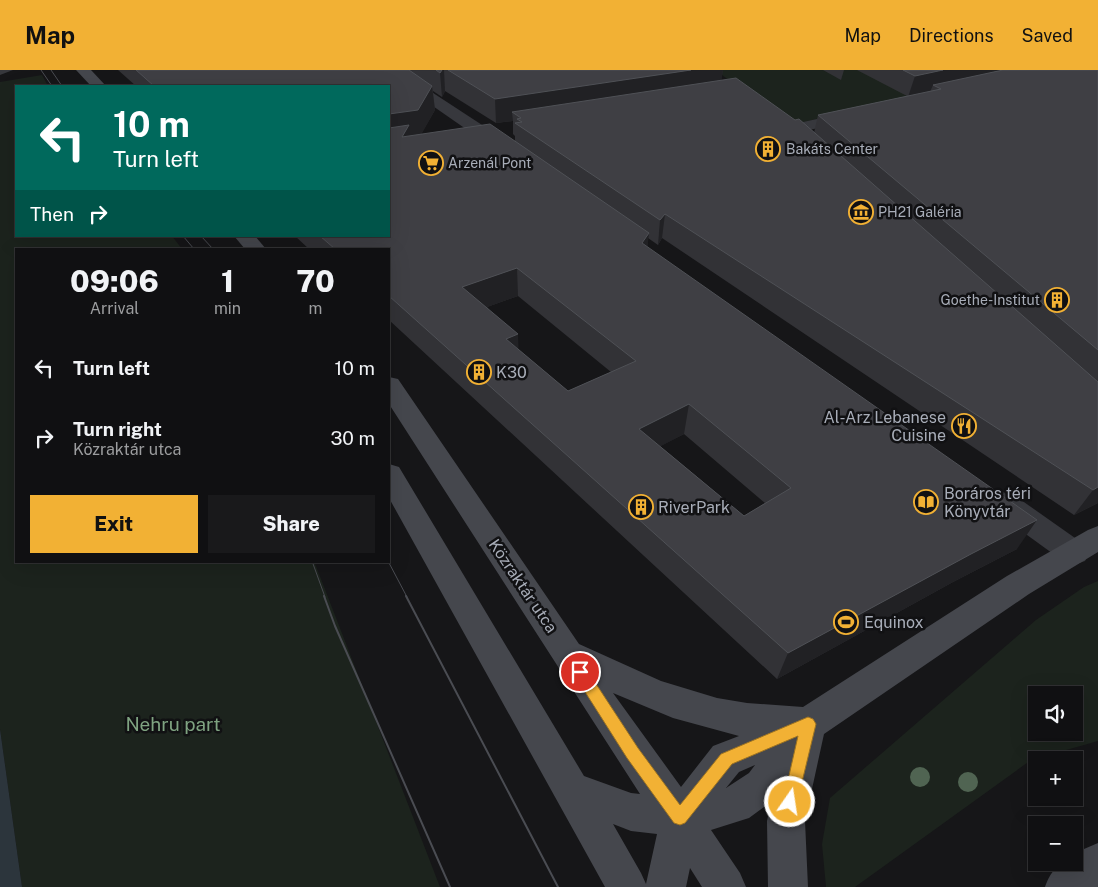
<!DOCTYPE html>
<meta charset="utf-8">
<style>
:root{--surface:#101012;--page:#19191b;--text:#f1f3f6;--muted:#9c9d9f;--line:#303032;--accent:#f2b134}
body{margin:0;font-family:"Public Sans",sans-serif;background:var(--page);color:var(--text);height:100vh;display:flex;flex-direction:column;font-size:19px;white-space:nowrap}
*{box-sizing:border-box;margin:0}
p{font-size:16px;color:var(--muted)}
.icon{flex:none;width:28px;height:28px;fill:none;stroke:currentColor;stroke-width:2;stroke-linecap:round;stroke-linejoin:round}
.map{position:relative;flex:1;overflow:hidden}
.sheet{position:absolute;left:15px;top:178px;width:375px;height:315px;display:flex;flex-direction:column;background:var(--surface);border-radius:0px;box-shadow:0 5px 20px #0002,0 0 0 1px var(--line)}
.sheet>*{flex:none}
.guide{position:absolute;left:15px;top:15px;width:375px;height:152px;border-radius:0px;box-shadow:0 5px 20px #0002,0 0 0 1px var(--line);background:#00695c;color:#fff;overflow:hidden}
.buttons{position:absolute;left:1028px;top:616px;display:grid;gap:10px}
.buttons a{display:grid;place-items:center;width:55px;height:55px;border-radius:0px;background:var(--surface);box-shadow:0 5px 20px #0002,0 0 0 1px var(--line);font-size:25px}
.pin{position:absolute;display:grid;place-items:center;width:42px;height:42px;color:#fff;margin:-21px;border:2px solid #fff;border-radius:50%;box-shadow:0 1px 5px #0007}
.me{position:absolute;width:55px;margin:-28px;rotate:13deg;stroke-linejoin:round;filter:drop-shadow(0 0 4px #0008)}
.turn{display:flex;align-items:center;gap:18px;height:105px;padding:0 15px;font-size:22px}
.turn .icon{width:65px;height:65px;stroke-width:2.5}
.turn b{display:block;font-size:35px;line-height:42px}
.then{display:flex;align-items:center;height:48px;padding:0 15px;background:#0003;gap:10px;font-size:19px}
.eta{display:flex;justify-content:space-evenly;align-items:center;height:85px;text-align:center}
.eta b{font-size:30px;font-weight:800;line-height:35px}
.button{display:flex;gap:10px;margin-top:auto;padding:10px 15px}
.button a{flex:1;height:58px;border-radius:0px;background:var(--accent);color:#111;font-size:20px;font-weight:800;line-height:58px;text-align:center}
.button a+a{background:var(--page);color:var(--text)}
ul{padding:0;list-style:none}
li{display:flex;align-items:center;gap:15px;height:70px;padding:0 15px}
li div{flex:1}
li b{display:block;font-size:19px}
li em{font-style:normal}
header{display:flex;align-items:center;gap:30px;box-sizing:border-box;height:70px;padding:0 25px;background:var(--accent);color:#111}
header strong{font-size:24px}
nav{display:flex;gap:28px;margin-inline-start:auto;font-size:18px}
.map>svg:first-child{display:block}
</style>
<header>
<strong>Map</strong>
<nav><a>Map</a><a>Directions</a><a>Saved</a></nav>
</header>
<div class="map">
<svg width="1098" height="817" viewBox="0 0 1098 817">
<rect width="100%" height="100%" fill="#161618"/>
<g fill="#1c231d" fill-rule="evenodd">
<polygon points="715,0 1027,0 791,55"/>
<polygon points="42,5 48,16 16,16 16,166 172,166 182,179 16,179 16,491 314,491 440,817 22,817 0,659 0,12"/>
<path d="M 1098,511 L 1098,671 L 1031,690 L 855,817 L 826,817 L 822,774 L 830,728 L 1036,550 L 1084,517 ZM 1036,625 L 1074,625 L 1074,662 L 1036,662 Z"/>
</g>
<polygon fill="#2c353c" points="0,659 22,817 0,817"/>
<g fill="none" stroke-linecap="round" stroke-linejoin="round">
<polygon fill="#37383d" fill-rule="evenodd" points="0,0 13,0 0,5"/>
<g fill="#37383d" fill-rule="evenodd">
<polygon points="381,0 398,0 511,74 513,78 511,82 499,82"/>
<polygon points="853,41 859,43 861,46 859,49 791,64 785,62 783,59 785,56"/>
<polygon points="1004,422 1014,425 1085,475 1089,483 1085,491 1074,495 1063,491 994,441 990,433 994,425"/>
</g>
<g fill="#45474d" fill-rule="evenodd">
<polygon points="76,0 91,0 106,16 91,16"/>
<polygon points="234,166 255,166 266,179 245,179"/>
<path d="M 389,307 L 398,309 L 579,574 L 661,611 L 717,628 L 747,633 L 803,637 L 1007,506 L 1088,460 L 1098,456 L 1098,482 L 1029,524 L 824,664 L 805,751 L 808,817 L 768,817 L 767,751 L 771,732 L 749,748 L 711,760 L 740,803 L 746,817 L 702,817 L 690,798 L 686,817 L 605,817 L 389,428 L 389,394 L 399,397 L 584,706 L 631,723 L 640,724 L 389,334 ZM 613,623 L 673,648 L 739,666 L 713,676 L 681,717 ZM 755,695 L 749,703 L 726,718 L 739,702 ZM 613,754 L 631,761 L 657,764 L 646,814 L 641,803 Z"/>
<path d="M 1098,773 L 1098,817 L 1045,817 C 1050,803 1057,792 1074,792 L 1074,786 L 1084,779 Z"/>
</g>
<g stroke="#4a4c52" stroke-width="1">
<polyline points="41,0 52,16"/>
<polyline points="51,0 62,16"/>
<polyline points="183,166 194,179"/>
<polyline points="201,166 213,179"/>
<polyline points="312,491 325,527"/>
<polyline points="388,491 407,527"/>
</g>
<g stroke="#4a4c52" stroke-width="2">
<polyline points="324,526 335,556 450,817"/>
<polyline points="406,526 558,817"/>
</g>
</g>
<g fill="#506452">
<circle cx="920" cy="707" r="10"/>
<circle cx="968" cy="712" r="10"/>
</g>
<g fill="#323236" fill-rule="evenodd">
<path d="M 118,0 L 723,0 L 721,10 L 795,50 L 814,63 L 818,45 L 907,26 L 857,0 L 1098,0 L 1098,433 L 1074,445 L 662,168 L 658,175 L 648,168 L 647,177 L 1017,479 L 953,512 L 777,609 L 389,250 L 389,179 L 309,179 L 295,166 L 389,166 L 389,16 L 136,16 ZM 433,21 L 442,27 L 445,21 L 496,53 L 513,51 L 513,64 L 515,66 L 515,71 L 421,64 L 435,40 ZM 518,226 L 611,302 L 568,321 L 518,279 L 487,237 ZM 684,364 L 765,433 L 744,446 L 660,376 Z"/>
<polygon points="823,0 844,0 841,10"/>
</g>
<g fill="#212124">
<polygon points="442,0 444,0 445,21 442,27 440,3"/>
<polygon points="691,0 723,0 720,19 521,48 512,42 513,51 496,53 495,29"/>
<polygon points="943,0 1034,0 941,19 933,15 930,22 908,27 915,6"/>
<polygon points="432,16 435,40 421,65 389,70 389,44"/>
<polygon points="665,144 662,168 658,175 660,150"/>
<polygon points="649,163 646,191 642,173"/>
<polygon points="517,198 518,226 465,245 462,217"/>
<polygon points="518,264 519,293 506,269"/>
<polygon points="689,334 684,364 636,389 639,359"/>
<polygon points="1098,417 1098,433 1074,445 1093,420"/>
<polygon points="1037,450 1017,479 953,512 777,609 788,583 971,484"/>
</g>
<g fill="#3f3f44" stroke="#4f5156" fill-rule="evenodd">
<polygon points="136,0 409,0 432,16 418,40 389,44 389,16 154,16"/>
<polygon points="436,0 442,0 440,3"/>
<polygon points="448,0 691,0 495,29"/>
<polygon points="903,0 943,0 915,6"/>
<polygon points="1003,0 1098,0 1098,280 818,45 941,19 933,15"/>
<polygon points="736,8 795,50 799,49 1098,312 1098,417 1093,420 665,144 660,150 515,53 522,52 517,49 521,48 512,42"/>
<path d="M 490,54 L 649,163 L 642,173 L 1037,450 L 971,484 L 788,583 L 389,226 L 389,179 L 335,179 L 320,166 L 389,166 L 389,58 L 409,55 L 402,67 ZM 517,198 L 636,291 L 568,321 L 506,269 L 518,264 L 462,217 ZM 689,334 L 791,418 L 744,446 L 639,359 Z"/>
</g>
<polygon fill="#f2b134" stroke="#9d7322" points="580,595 585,597 638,678 680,735 721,684 808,647 813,649 816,654 796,737 790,740 785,737 783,732 798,666 732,694 685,753 680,755 674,753 627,688 575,606 573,602 575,597"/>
<defs>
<symbol id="building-ring" viewBox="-11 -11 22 22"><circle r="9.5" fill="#111113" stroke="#f2b134" stroke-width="1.5"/><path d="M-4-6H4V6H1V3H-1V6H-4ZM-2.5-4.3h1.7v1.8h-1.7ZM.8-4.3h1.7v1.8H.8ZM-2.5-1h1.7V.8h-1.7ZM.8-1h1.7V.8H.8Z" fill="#f2b134"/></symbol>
<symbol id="supermarket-ring" viewBox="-11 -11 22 22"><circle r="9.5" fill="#111113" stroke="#f2b134" stroke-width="1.5"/><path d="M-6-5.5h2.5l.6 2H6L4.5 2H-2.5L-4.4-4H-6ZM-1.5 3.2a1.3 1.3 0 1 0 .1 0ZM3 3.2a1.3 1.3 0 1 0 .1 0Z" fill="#f2b134"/></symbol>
<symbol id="museum-ring" viewBox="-11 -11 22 22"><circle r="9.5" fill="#111113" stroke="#f2b134" stroke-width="1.5"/><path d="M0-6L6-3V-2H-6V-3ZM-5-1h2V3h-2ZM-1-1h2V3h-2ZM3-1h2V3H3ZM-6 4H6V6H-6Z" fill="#f2b134"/></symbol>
<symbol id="restaurant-ring" viewBox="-11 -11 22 22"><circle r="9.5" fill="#111113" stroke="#f2b134" stroke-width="1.5"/><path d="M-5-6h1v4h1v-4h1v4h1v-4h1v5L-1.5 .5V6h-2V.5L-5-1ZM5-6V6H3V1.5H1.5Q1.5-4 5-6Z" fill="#f2b134"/></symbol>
<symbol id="library-ring" viewBox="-11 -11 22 22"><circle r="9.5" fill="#111113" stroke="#f2b134" stroke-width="1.5"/><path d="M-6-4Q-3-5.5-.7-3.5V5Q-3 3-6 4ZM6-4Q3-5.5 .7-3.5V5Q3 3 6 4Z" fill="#f2b134"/></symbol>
<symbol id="stadium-ring" viewBox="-11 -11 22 22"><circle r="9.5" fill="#111113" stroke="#f2b134" stroke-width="1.5"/><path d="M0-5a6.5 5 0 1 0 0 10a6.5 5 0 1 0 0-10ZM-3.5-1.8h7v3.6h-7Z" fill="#f2b134"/></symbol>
</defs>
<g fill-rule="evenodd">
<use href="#building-ring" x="754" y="65" width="28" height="28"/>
<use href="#supermarket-ring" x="417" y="79" width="28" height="28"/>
<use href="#museum-ring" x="847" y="128" width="28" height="28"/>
<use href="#building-ring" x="1043" y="216" width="28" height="28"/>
<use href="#building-ring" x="465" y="288" width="28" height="28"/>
<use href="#restaurant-ring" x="950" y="342" width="28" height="28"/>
<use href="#library-ring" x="912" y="418" width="28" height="28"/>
<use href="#building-ring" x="627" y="423" width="28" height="28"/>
<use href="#stadium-ring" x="832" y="538" width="28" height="28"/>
</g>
<g text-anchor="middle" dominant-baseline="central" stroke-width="5" stroke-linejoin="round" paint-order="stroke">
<g font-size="14" fill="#a8adb8" stroke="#111113" text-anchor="start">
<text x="786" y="79">Bakáts Center</text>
<text x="448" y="93">Arzenál Pont</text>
<text x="878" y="142">PH21 Galéria</text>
<text x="1040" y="230" text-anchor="end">Goethe-Institut</text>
</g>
<g font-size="16" fill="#a8adb8" stroke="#111113" text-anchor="start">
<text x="496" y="302">K30</text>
<text x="946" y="347" text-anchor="end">Al-Arz Lebanese<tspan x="946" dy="18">Cuisine</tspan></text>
<text x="944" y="423">Boráros téri<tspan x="944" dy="18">Könyvtár</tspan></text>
<text x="658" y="437">RiverPark</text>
<text x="864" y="552">Equinox</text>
</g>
<g font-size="16" fill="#a8adb8" stroke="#111113">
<text transform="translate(523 516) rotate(56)">Közraktár utca</text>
</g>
<g font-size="19" fill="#7fa381" stroke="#111113">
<text x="173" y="654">Nehru part</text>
</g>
</g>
</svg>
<div class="buttons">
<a><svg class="icon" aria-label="sound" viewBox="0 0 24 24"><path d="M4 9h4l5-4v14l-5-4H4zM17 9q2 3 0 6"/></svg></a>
<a>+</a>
<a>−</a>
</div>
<div class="pin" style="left:580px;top:602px;background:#d93025"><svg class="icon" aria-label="arrive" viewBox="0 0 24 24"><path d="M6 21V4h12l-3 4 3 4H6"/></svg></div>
<svg class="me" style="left:790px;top:732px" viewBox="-20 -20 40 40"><circle r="17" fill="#f2b134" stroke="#fff" stroke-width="3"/><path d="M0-11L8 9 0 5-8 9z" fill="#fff"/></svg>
<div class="guide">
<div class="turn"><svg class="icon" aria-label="left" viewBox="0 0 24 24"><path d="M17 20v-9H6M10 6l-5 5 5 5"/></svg><div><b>10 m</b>Turn left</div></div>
<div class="then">Then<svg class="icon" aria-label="right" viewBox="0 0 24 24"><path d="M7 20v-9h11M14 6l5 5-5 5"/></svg></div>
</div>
<section class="sheet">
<div class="eta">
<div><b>09:06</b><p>Arrival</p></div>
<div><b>1</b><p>min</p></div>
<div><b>70</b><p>m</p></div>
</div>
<ul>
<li><svg class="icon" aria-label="left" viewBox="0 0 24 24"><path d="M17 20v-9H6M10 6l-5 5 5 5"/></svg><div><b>Turn left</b></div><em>10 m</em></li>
<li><svg class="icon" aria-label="right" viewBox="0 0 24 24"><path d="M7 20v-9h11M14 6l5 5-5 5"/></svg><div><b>Turn right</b><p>Közraktár utca</p></div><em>30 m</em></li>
</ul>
<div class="button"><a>Exit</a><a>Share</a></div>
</section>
</div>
